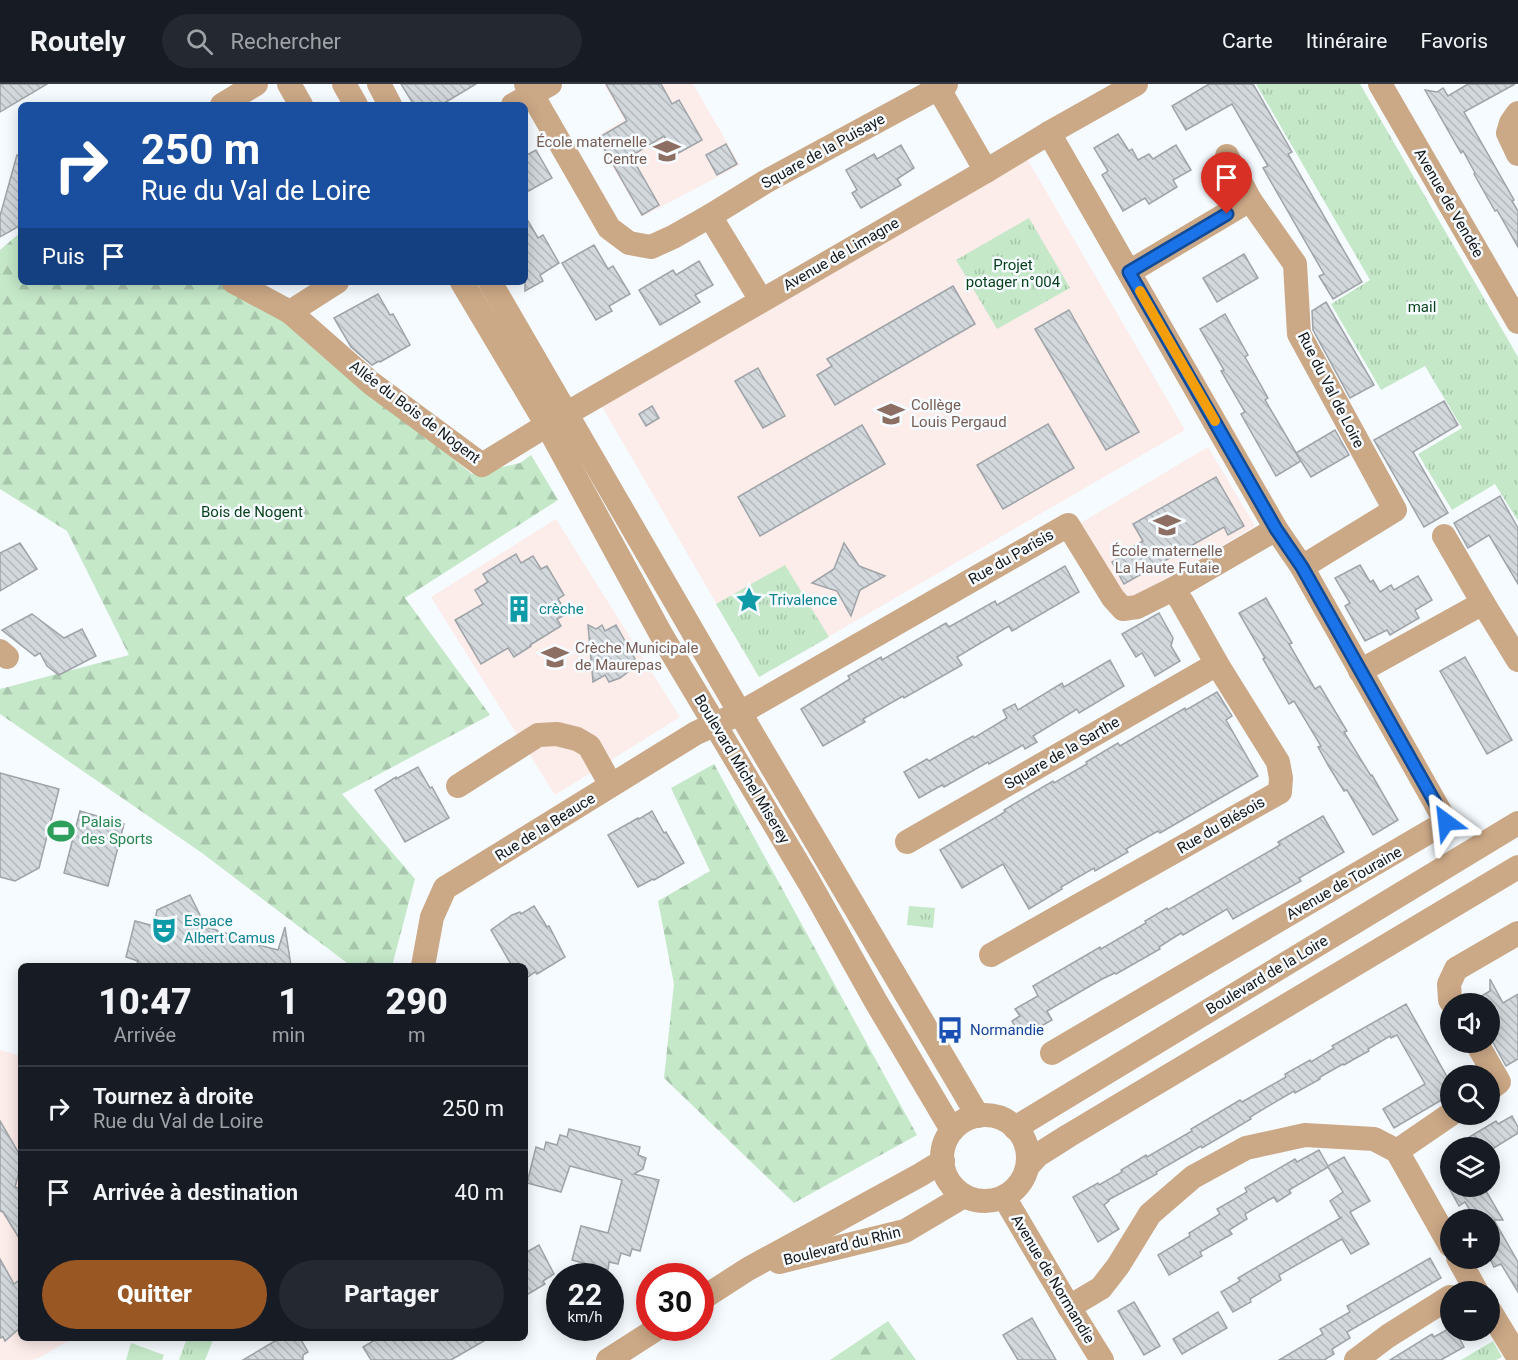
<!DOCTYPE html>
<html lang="fr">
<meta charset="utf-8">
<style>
:root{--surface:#171b24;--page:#242831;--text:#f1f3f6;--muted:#9ea1a6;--line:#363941;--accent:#995724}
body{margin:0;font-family:Roboto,sans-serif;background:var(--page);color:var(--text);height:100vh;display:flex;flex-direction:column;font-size:22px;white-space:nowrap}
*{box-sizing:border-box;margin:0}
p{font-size:20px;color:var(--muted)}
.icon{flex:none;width:33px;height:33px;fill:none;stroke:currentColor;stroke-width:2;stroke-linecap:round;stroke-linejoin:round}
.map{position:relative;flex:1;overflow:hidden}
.details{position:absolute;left:18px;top:879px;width:510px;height:378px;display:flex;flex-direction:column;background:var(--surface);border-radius:9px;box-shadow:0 3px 15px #0003}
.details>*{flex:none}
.hud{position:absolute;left:18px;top:18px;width:510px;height:183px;border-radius:9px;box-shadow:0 3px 15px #0003;background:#1a4fa0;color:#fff;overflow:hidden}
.buttons{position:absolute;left:1440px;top:909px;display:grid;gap:12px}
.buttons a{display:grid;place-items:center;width:60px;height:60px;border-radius:50%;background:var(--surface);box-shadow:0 3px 15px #0003;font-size:30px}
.speed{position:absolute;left:546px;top:1179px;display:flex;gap:12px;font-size:30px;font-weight:700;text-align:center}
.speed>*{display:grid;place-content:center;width:78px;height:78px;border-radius:50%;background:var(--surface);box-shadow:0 3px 15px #0003;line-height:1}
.speed small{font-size:15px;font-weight:400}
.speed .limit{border:9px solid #d22;background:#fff;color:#111}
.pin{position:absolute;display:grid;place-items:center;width:51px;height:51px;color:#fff;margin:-62px -26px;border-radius:50% 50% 50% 0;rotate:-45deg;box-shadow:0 0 6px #0007}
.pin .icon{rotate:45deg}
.me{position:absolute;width:66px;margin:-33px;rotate:330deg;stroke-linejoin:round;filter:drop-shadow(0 0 4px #0008)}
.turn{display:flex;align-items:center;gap:21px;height:126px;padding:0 24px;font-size:27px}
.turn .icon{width:78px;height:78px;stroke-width:2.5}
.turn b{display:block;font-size:42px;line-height:51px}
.then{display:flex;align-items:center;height:57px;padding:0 24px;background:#0003;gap:12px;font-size:22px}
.eta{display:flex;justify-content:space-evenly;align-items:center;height:102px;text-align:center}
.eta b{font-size:36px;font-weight:800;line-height:42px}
.primary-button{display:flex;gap:12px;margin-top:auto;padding:12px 24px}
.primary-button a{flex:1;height:69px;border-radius:36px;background:var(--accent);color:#fff;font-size:24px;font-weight:800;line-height:69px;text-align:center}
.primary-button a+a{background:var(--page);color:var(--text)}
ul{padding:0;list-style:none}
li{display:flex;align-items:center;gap:18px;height:84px;padding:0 24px;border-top:2px solid var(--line)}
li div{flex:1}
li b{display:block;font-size:22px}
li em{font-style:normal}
header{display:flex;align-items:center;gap:36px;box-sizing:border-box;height:84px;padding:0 30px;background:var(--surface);border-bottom:2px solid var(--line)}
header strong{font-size:28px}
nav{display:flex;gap:33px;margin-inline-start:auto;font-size:21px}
.search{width:420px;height:54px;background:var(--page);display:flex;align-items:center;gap:15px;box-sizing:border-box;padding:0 21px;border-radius:33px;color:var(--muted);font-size:22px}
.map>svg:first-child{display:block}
</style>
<header>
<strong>Routely</strong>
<div class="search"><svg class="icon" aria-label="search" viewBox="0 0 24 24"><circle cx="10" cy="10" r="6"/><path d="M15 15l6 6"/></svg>Rechercher</div>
<nav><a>Carte</a><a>Itinéraire</a><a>Favoris</a></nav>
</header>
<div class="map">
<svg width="1518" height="1276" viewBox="0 0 1518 1276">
<defs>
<pattern id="grass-tufts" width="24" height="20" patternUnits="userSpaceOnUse" patternTransform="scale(1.5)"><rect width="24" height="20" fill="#c4e8c8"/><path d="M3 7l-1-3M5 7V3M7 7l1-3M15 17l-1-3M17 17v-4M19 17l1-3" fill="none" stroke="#a8c6ab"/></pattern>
<pattern id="forest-firs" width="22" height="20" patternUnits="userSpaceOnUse" patternTransform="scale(1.5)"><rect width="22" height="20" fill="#c4e8c8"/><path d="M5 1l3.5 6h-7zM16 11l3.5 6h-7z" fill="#a8c6ab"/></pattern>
<pattern id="building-back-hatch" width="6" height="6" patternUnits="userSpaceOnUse" patternTransform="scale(1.5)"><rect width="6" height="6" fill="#d3d8dd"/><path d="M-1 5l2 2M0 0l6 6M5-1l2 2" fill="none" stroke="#b4b9bd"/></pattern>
</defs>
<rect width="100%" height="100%" fill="#f6fbff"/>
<g fill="#fcecea">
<polygon points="604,0 693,0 740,81 642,133 595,53 624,36"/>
<polygon points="1022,66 1185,346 759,593 597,314"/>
<polygon points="1208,363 1255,442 1126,518 1079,440"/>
<polygon points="556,435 680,633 555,711 431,513"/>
<polygon points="0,966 21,972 21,1254 73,1254 39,1274 31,1276 0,1276"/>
</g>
<g fill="url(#grass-tufts)">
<polygon points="1256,0 1360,0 1518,273 1518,437 1495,400 1452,426 1418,370 1462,344 1425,282 1381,306 1331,220 1370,196"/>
<polygon points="1029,134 1070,204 997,245 956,176"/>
<polygon points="785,481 829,553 759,593 716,520"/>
<polygon points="909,822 935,824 933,844 907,841"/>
<polygon points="187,1254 209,1254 213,1256 205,1276 179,1276"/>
<polygon points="1493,1257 1502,1273 1496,1276 1461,1276"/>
</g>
<g fill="url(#forest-firs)">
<polygon points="21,148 21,198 226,198 305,240 420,348 472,390 520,379 531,371 558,416 405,514 490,631 342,710 415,795 392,882 351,882 202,769 0,630 0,605 129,571 67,447 0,405 0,166"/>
<polygon points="714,680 917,1051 794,1119 664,994 674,900 658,817 710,787 671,704"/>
<polygon points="888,1237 916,1276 830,1276"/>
</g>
<polygon fill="#c4e8c8" points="131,1259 164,1271 162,1276 126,1276"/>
<g fill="url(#building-back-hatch)" stroke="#9ea3a7" stroke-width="1.5">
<polygon points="0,0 47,0 0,28"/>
<polygon points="401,0 476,0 441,21 414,21"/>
<polygon points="606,0 661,0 672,20 679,16 702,56 675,71 664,52 631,72 659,121 642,131 598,54 627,37"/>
<polygon points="1209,0 1253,0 1292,68 1288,70 1362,198 1333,215 1319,192 1324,190 1263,84 1268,82 1232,20 1186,46 1172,22"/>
<polygon points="1468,0 1515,0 1464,28 1514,116 1512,117 1518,127 1518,163 1497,126 1495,127 1474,90 1475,89 1463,67 1461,69 1425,6 1437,8 1443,4 1448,12"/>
<polygon points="1118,50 1129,67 1132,65 1138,76 1149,70 1153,75 1176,61 1191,86 1173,96 1177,103 1149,120 1145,114 1123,127 1102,91 1108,87 1094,64"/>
<polygon points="726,60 737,80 717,91 706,71"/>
<polygon points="901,61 914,84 897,95 901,101 861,124 852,109 857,106 846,86 874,70 877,75"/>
<polygon points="536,66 552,94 525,109 525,72"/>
<polygon points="17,71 21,72 21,141 0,153 0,132"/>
<polygon points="525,132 538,154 543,151 559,179 540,191 543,197 525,207"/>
<polygon points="594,161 608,185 613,182 630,210 609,222 612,227 596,236 562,179"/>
<polygon points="1244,170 1258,194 1217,218 1203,194"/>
<polygon points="699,177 713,201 695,211 700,218 660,241 639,206 673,186 676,191"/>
<polygon points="953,202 975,240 835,321 817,291 832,282 827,275"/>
<polygon points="378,210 390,231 393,230 410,261 380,278 379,277 372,281 351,263 334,234"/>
<polygon points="1326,218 1374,301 1350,314 1313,246 1312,227"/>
<polygon points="1069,226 1139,348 1106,366 1035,245"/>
<polygon points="1225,230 1248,271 1245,273 1268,314 1265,316 1301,377 1276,392 1241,330 1245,328 1221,287 1224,286 1200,245"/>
<polygon points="758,284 785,332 763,344 735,297"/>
<polygon points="1444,317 1458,341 1413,368 1448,429 1424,443 1374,356"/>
<polygon points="652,322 659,334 646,342 639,330"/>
<polygon points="1048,340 1074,384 1003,425 977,381"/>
<polygon points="862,341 885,380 760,452 738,413"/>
<polygon points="1335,346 1349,371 1311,393 1296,369"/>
<polygon points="1216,393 1244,442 1228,451 1224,443 1124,500 1112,478 1132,466 1131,464 1143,457 1133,440"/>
<polygon points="1500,412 1518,444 1518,500 1489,451 1468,464 1454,439"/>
<polygon points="20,459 37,485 0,507 0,469"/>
<polygon points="844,459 859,482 885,492 860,506 851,532 837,507 812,499 834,485"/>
<polygon points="516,470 521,479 533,472 541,485 547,482 564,511 558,515 567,530 557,535 561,542 530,561 531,562 514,573 508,564 481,580 455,536 483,520 475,506 488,498 483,490"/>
<polygon points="1360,481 1370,498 1373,496 1380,508 1391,501 1394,506 1418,492 1432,516 1415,526 1419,534 1390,551 1387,546 1365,557 1345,522 1350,519 1335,494"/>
<polygon points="1065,482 1079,508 1012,547 1009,542 957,573 962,581 904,614 903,612 863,635 865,638 823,662 801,625 850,595 848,592 881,573 882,576 946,539 949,543 995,517 997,521"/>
<polygon points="1266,514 1292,559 1289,560 1315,605 1320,602 1347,647 1344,648 1371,692 1372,691 1398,736 1373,751 1347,706 1344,707 1328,681 1318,663 1321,662 1294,617 1289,620 1263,575 1265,574 1239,529"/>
<polygon points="1159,529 1173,554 1171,562 1180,577 1155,592 1142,569 1136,573 1122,550"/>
<polygon points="32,530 64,554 82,545 96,572 59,591 47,582 40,569 35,572 2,546"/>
<polygon points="588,541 596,545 602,541 605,547 616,541 635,575 624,581 628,588 620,594 609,598 605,591 593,598"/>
<polygon points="1465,573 1512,656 1487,670 1440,587"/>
<polygon points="1110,576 1124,602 1079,629 1077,625 1033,652 1037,658 1025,665 1023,661 989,680 988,678 944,703 942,701 919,714 904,688 927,675 929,677 973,652 974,654 1007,634 1003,626 1015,620 1018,626 1062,599 1064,603"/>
<polygon points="1217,608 1232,632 1226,636 1258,692 1160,749 1158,747 1126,765 1128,768 1095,787 1094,784 1061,803 1062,805 1029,825 1003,780 962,804 940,766 1005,728 1004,726 1053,697 1054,699 1087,680 1086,678 1118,659 1120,662 1185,624 1186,626"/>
<polygon points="418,683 430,704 432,703 449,734 405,758 375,706 396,693 396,695"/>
<polygon points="0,689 59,705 39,784 15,797 0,793"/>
<polygon points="80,727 124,740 108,802 64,789"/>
<polygon points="652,727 664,749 666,748 684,779 654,796 653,795 638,803 608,751 638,734 639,735"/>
<polygon points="1323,732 1344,768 1299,794 1301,797 1233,835 1227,825 1183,851 1181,849 1159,863 1160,865 1116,890 1115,889 1102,895 1047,927 1052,936 1029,949 1027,945 1018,949 1012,937 1020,932 1015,925 1038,912 1033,902 1100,863 1101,865 1146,839 1145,837 1167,824 1168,826 1280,761 1278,758"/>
<polygon points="190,811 206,843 217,846 217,847 241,853 243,857 278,866 285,843 291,882 136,882 138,877 126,873 135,837 154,842 157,826"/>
<polygon points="534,822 547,843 549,842 565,873 537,890 535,888 525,895 525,882 512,882 491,846 512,831 520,828 521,830"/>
<polygon points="1490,895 1503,919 1518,910 1518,975 1506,982 1490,953 1490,920 1468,920 1490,907"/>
<polygon points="1406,920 1450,998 1450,1011 1394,1044 1383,1025 1425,1000 1397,951 1391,954 1390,952 1368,965 1369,967 1356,974 1344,981 1343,980 1320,993 1320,995 1295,1009 1294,1007 1250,1033 1251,1035 1202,1064 1201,1062 1156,1088 1157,1090 1108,1116 1109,1117 1104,1121 1119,1145 1098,1158 1073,1113 1098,1099 1099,1101 1122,1088 1121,1086 1133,1079 1146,1071 1147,1073 1192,1047 1191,1045 1240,1016 1242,1018 1286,993 1285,990 1310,976 1311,978 1334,964 1332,962"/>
<polygon points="1512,1032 1518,1043 1518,1049 1494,1064 1451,1064 1496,1037 1498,1040"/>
<polygon points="0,1037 21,1073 21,1081 15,1103 21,1105 21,1157 3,1128 0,1127"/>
<polygon points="569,1045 640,1063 638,1071 646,1074 643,1085 634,1090 659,1096 640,1167 632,1165 630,1172 621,1169 618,1180 609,1178 608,1186 572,1176 581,1142 608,1149 622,1096 570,1082 561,1108 527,1099 536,1063 544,1066 546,1058 557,1061 560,1051 567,1053"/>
<polygon points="1319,1066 1328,1082 1344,1073 1370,1117 1350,1128 1369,1160 1351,1170 1342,1155 1279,1191 1281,1196 1250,1215 1251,1218 1233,1228 1221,1208 1240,1197 1238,1194 1342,1133 1340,1134 1330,1117 1343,1108 1328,1083 1289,1106 1291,1109 1277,1118 1274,1113 1245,1130 1247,1135 1229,1146 1232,1150 1200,1168 1202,1172 1169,1191 1158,1171 1190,1152 1189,1149 1220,1130 1217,1125 1247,1108 1245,1104 1295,1075 1297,1078"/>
<polygon points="1448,1102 1490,1102 1479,1110 1486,1107 1503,1136 1494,1136 1518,1178 1518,1208 1501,1180 1494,1183 1490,1175 1490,1136 1476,1136 1465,1118 1459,1122"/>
<polygon points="539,1161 554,1190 543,1197 545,1200 525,1212 525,1169"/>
<polygon points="1430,1174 1441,1194 1347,1248 1350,1254 1332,1265 1334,1270 1324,1276 1279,1276 1323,1250 1320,1245 1350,1228 1347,1222"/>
<polygon points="0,1175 14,1200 21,1195 21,1243 5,1257 3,1253 0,1254"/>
<polygon points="1134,1218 1160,1262 1144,1271 1118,1227"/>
<polygon points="1218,1228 1227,1244 1182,1270 1173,1255"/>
<polygon points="1032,1234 1056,1276 1018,1276 1003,1251"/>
<polygon points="1450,1244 1450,1246 1455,1246 1464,1263 1441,1276 1390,1276 1432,1250 1434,1253"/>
<polygon points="280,1254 300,1254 308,1268 303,1271 303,1276 243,1276"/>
<polygon points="378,1254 489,1254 451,1276 371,1276 363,1263"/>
</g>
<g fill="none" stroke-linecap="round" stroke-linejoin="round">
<g stroke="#cba886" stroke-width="24">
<polyline points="289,0 301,21"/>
<polyline points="344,0 356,21"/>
<polyline points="379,0 390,21"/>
<polyline points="526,0 609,144 629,159 651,163 673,153 710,132 761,216"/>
<polyline points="936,0 986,87"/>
<polyline points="1380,0 1518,238"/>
<polyline points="222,21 256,0"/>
<polyline points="513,21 550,0"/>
<polyline points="1518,29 1511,39 1508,49 1518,70"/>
<polyline points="1049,49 1276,445 1302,483 1446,738 1052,969"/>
<polyline points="1227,72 1250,116"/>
<polyline points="710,132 765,98 946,0"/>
<polyline points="1129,188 1250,116 1295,180 1299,250 1395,426 1302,483"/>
<polyline points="234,198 290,228 371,299 482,381 547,341 986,87 1049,49 1136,0"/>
<polyline points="462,198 547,341 662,552 809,798 875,916 952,1046"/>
<polyline points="490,198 740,629 978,1032"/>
<polyline points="290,228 337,198"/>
<polyline points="1444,452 1483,519"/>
<polyline points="0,567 7,573"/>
<polyline points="1360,587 1483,519 1518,576"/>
<polyline points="458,702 538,651 557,650 577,655 589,662 611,701"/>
<polyline points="907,758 1217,580"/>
<polyline points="991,871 1280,708 1281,694 1278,678 1217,580 1182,518 1173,505"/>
<polyline points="423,882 432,833 445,804 696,649 740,629 1068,441 1113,514 1123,525 1137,523 1173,505 1276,445"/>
<polyline points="1453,920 1450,916 1449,900 1456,885 1518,849"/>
<polyline points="1476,958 1499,998 1490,1005"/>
<circle cx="985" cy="1074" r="43"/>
<polyline points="1015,1044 1518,739"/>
<polyline points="1397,1067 1451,1030"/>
<polyline points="1028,1082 1038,1071 1068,1052 1518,783"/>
<polyline points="1004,1113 1069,1223 1102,1276"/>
<polyline points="1458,1174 1477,1208"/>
<polyline points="779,1178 905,1147 964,1112"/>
<polyline points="700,1216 748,1185 920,1091 943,1077"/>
<polyline points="1069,1223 1101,1204 1118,1182 1150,1130 1193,1093 1246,1064 1305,1051 1374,1055 1397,1067 1450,1161"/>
<polyline points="1490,1227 1518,1273"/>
<polyline points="608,1276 658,1244"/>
<polyline points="1356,1276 1388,1252 1450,1213"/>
</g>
</g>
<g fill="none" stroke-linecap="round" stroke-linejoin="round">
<defs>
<polyline id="route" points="1227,130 1129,188 1276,445 1302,483 1446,738"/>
</defs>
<use href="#route" stroke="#114b97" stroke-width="15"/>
<use href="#route" stroke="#1a73e8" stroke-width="10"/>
<polyline stroke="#f59e0b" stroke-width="10" points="1140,207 1215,337"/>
</g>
<defs>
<symbol id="school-bare" viewBox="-9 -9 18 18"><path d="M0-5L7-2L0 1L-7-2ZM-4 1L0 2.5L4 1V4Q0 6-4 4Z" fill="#8d6e63" stroke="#f6fbff" stroke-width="2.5" paint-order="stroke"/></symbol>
<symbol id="sight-bare" viewBox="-9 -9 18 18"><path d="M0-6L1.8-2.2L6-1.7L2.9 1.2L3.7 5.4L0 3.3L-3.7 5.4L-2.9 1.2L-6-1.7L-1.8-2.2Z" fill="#0f9aa8" stroke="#f6fbff" stroke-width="2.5" paint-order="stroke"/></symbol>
<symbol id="building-bare" viewBox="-9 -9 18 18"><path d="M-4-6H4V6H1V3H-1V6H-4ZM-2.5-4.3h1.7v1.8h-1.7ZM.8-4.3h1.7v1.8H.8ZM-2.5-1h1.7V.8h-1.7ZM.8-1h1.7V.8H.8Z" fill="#0f9aa8" stroke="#f6fbff" stroke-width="2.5" paint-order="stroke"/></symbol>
<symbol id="stadium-bare" viewBox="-9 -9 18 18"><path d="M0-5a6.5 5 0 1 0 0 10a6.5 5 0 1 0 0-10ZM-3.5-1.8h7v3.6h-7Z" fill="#2e9e5b" stroke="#f6fbff" stroke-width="2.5" paint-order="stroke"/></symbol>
<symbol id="theatre-bare" viewBox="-9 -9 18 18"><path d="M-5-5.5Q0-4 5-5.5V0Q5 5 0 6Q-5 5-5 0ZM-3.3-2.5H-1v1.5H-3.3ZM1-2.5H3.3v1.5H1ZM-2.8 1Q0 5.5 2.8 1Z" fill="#0f9aa8" stroke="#f6fbff" stroke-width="2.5" paint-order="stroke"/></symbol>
<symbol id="bus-bare" viewBox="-9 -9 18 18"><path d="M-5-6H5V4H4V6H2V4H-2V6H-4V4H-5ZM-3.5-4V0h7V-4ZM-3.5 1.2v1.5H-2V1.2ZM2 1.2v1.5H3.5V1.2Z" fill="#1a4fb4" stroke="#f6fbff" stroke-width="2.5" paint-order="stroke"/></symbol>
</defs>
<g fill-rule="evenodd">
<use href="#school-bare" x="648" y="48" width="38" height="38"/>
<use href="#school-bare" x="872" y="311" width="38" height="38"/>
<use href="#school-bare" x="1148" y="422" width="38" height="38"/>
<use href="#sight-bare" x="730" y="497" width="38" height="38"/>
<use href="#building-bare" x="500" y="506" width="38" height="38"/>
<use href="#school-bare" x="536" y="554" width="38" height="38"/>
<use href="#stadium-bare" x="42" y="728" width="38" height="38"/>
<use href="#theatre-bare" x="145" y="827" width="38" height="38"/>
<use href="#bus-bare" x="931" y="927" width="38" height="38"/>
</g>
<g text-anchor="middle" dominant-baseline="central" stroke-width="5" stroke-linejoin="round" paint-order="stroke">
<g font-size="15" fill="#785e54" stroke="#f6fbff" text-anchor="start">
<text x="647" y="58" text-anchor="end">École maternelle<tspan x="647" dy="17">Centre</tspan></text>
<text x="911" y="321">Collège<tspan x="911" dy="17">Louis Pergaud</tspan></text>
<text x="1167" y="467" text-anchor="middle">École maternelle<tspan x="1167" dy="17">La Haute Futaie</tspan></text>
<text x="575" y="564">Crèche Municipale<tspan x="575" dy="17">de Maurepas</tspan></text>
</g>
<g font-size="15" fill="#151718" stroke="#f6fbff">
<text transform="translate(823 67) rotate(-29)">Square de la Puisaye</text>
<text transform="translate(1449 119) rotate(60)">Avenue de Vendée</text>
<text transform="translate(841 170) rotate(-30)">Avenue de Limagne</text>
<text transform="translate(1331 306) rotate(63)">Rue du Val de Loire</text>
<text transform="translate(415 328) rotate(37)">Allée du Bois de Nogent</text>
<text transform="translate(1011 473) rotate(-30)">Rue du Parisis</text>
<text transform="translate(1062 669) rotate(-30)">Square de la Sarthe</text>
<text transform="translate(742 685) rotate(59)">Boulevard Michel Miserey</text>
<text transform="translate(1221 741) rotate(-30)">Rue du Blésois</text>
<text transform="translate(545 743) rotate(-32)">Rue de la Beauce</text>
<text transform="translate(1344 799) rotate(-30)">Avenue de Touraine</text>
<text transform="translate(1267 891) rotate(-31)">Boulevard de la Loire</text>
<text transform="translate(842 1162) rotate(-14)">Boulevard du Rhin</text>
<text transform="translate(1053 1195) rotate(59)">Avenue de Normandie</text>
</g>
<g font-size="15" fill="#063f18" stroke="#f6fbff">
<text x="1013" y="181">Projet<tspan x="1013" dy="17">potager n°004</tspan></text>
<text x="1422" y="223">mail</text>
<text x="252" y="428">Bois de Nogent</text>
</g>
<g font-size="15" fill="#0d838f" stroke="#f6fbff" text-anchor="start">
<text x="769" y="516">Trivalence</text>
<text x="539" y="525">crèche</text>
<text x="184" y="837">Espace<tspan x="184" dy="17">Albert Camus</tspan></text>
</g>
<g font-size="15" fill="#27864d" stroke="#f6fbff" text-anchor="start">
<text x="81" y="738">Palais<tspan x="81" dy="17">des Sports</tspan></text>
</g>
<g font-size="15" fill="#164399" stroke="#f6fbff" text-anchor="start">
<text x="970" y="946">Normandie</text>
</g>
</g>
</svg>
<div class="buttons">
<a><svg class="icon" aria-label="sound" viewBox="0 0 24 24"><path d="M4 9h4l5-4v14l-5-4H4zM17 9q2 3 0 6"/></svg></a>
<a><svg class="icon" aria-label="search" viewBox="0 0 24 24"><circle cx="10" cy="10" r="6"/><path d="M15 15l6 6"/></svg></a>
<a><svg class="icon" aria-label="layers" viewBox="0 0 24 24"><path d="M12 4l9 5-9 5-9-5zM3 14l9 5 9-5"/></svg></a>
<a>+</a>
<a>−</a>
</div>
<div class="speed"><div>22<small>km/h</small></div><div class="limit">30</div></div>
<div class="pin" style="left:1227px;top:130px;background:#d93025"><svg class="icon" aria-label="arrive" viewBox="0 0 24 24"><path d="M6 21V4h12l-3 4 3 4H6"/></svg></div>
<svg class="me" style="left:1446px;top:738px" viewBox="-20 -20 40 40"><path d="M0-17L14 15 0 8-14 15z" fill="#1a73e8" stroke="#fff" stroke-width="4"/></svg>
<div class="hud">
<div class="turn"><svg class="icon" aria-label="right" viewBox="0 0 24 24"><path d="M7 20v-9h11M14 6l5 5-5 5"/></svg><div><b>250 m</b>Rue du Val de Loire</div></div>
<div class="then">Puis<svg class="icon" aria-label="arrive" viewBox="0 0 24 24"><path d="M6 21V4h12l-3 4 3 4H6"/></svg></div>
</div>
<section class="details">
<div class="eta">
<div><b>10:47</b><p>Arrivée</p></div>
<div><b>1</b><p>min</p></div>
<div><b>290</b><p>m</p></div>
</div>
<ul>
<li><svg class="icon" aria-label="right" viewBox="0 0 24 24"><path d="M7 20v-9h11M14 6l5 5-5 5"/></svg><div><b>Tournez à droite</b><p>Rue du Val de Loire</p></div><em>250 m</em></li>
<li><svg class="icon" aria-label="arrive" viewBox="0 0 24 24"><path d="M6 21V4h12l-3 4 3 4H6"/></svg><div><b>Arrivée à destination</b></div><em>40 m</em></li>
</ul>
<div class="primary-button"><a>Quitter</a><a>Partager</a></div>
</section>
</div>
